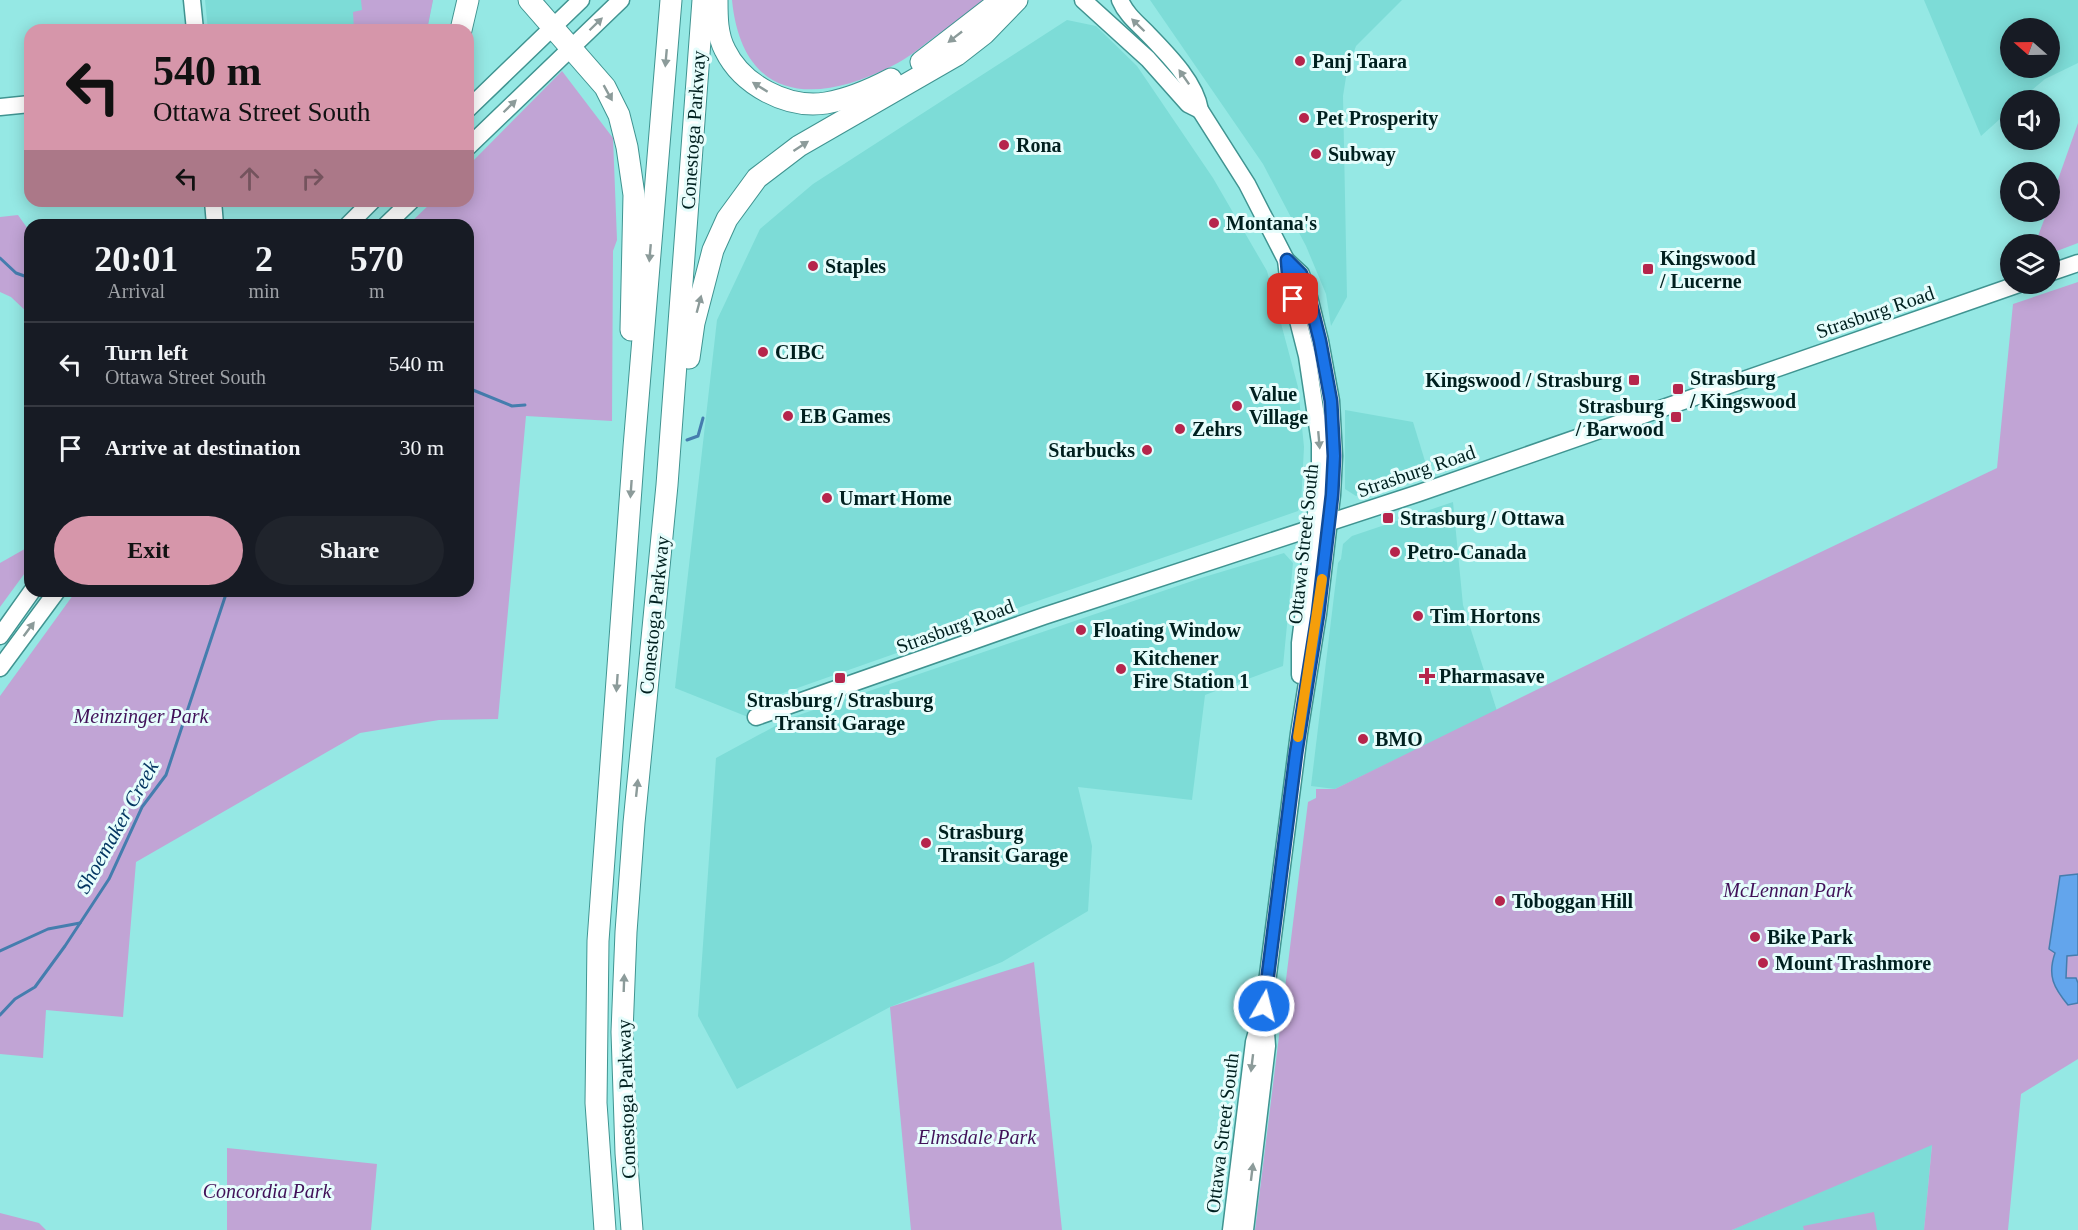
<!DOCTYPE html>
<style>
:root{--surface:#171b24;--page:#20242c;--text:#f1f3f6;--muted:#9ea1a6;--line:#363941;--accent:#d696aa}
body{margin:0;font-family:Georgia,serif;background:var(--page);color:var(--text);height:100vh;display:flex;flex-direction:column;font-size:22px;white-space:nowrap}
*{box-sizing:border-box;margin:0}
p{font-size:20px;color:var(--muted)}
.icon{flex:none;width:33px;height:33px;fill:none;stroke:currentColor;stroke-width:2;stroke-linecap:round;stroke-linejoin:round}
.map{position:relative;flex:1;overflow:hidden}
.details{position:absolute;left:24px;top:219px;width:450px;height:378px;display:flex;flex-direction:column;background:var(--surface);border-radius:18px;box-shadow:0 3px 15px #0003}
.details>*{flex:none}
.guide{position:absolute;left:24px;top:24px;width:450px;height:183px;border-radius:18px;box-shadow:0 3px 15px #0003;background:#d696aa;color:#111;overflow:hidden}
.needle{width:39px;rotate:290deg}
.controls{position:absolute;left:2000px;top:18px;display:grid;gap:12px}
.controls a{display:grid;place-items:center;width:60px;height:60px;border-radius:50%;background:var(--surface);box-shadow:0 3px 15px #0003;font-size:30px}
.pin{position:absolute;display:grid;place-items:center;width:51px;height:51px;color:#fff;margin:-26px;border-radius:12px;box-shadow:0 3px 9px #0006}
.me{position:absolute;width:66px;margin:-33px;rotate:8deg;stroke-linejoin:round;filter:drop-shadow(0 0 4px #0008)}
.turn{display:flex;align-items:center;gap:21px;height:126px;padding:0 30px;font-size:27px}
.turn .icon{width:78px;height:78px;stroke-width:2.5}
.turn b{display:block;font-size:42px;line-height:51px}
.lanes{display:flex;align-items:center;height:57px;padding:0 30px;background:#0003;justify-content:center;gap:30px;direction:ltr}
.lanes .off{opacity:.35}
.eta{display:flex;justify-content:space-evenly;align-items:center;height:102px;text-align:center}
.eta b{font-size:36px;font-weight:600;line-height:42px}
.primary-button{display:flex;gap:12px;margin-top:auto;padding:12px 30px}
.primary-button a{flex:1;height:69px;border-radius:36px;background:var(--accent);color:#111;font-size:24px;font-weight:600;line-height:69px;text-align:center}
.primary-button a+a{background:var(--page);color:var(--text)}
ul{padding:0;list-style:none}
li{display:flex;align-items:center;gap:18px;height:84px;padding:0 30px;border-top:2px solid var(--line)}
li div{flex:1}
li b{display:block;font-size:22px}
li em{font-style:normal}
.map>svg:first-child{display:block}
</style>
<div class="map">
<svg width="2078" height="1230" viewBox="0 0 2078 1230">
<rect width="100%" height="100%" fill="#95e8e4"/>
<g fill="#7ddcd7" fill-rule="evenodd">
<polygon points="205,0 433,0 427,30 208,30"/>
<polygon points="1150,0 1402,0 1356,46 1347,71 1343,96 1347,297 1331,326 1326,294 1306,246 1263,164"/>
<path d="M 1924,0 L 2078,0 L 2078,63 L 2045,79 L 2020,100 L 2010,100 L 2010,110 L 1981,136 ZM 2049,28 L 2049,68 L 2010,68 L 2010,28 Z"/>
<polygon points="1067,20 1096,26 1137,66 1213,178 1267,271 1298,387 1304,447 1301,504 1298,511 1026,605 911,648 769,698 748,717 675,688 717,320 760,229 813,184"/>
<polygon points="1345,410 1413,422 1428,471 1356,496 1345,489"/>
<polygon points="1453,502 1463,605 1497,711 1335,789 1311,786 1338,563 1341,559 1343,544 1352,536"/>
<polygon points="1284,553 1293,563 1283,666 1205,695 1192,800 1078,787 1092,846 1088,911 1002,962 890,1007 737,1089 698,1016 716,758 790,718 1201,578"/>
<polygon points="1932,1144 1924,1230 1732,1230 1736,1228"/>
</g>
<g fill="#c1a4d5">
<polygon points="361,0 433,0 427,30 354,30 353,12 362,10"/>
<path d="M 732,0 L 991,0 C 973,12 955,23 937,35 C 922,46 909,58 892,66 C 814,106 742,101 732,0 Z"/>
<polygon points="562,71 613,138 617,240 613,251 612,421 526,416 498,719 439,720 360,733 136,862 123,1017 46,1010 43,1058 0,1054 0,696 76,591 468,591 468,225 408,225 433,201 468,201 468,166"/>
<polygon points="2078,123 2078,243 2049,254 2049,244 2035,244 2047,212 2049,212 2049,205"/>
<polygon points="18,215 30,232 30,315 11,297 0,292 0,217"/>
<polygon points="2078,282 2078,1059 2021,1094 2008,1230 1924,1230 1932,1145 1732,1230 1255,1230 1308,802 1316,798 1316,789 1335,789 1697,611 1997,468 2013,304"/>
<polygon points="30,546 30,566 0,607 0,563"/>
<polygon points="1034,962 1062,1230 911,1230 890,1007"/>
<polygon points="227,1148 377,1164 371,1230 227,1230"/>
<polygon points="1874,1212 1877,1230 1804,1230 1803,1226"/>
<polygon points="0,1213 39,1223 46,1230 0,1230"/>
</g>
<path fill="#63a5ec" stroke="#457dae" stroke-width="1.5" d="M 2078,874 L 2078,955 L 2067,956 L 2066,978 L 2076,978 L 2078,983 L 2078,1003 L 2068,1005 C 2054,988 2047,976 2055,953 L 2049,949 L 2060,876 Z"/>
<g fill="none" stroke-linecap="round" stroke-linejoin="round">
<g stroke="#457dae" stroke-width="3">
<polyline points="0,258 16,273 30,278"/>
<polyline points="468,388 512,406 525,405"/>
<polyline points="687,440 698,436 703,418"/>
<polyline points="0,951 48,929 80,923"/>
<polyline points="0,1015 15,999 35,987 65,946 109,879 142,807 166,775 227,591"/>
</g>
<defs>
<g id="secondary">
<polyline points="192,0 195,30"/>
<polyline points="1083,0 1148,59 1188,104 1200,110"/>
<path d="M 1120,0 C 1126,14 1136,22 1147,33 C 1167,54 1195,81 1200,110 L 1247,184 L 1286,260 L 1289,285 L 1307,356 L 1320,443 L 1320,482 L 1300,643 L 1300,675"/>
<polyline points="0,107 30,104"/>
<polyline points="468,109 581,0"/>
<polyline points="468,147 621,0"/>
<polyline points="213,201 215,225"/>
<polyline points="348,225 372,201"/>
<polyline points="386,225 411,201"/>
<polyline points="2049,273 2078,263"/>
<polyline points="0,636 32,591"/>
<polyline points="0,668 57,591"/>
<polyline points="756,717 1044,616 1419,493 2019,284"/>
<polyline points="1231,1230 1254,1042 1264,1006 1299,733 1318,614 1332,495 1334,456 1331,401 1320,341 1309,297 1301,274 1286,260"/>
<polyline points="1245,1230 1267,1046 1265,1019"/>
</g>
<g id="highway">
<polyline points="529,0 605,87 619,115 627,147 634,195 631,330"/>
<path d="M 717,0 C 717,17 717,35 725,50 C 742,85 787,109 826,103 C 849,99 870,90 891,79"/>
<polyline points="461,30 468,0"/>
<polyline points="921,62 996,4"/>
<polyline points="689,358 694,323 713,250 727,219 757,178 799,146 957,55 984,34 1017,0"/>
<polyline points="605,1230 596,1103 598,941 634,447 671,0"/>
<polyline points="632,1230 626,1153 622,1032 626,932 634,823 667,485 703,0"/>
</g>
</defs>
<use href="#secondary" stroke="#409491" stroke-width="19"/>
<use href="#highway" stroke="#409491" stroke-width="23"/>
<use href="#secondary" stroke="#fff" stroke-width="16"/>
<use href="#highway" stroke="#fff" stroke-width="21"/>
</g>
<defs><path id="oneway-solid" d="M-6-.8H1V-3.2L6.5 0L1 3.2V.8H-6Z" transform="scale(1.5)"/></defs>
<g fill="#8c9b9a">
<use href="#oneway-solid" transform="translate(596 24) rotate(-44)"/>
<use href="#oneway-solid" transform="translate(1138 25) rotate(-136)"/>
<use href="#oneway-solid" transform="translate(955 37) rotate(142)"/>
<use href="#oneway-solid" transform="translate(666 58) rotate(95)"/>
<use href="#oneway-solid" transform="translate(1184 77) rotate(-125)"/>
<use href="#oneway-solid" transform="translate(760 87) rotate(-148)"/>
<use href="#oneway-solid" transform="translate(608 93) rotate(61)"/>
<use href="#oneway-solid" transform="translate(510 106) rotate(-44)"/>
<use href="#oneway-solid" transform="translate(801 146) rotate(-33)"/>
<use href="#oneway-solid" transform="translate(650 253) rotate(95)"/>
<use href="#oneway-solid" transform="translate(699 304) rotate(-75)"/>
<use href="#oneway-solid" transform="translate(1319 440) rotate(85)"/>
<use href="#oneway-solid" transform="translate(631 489) rotate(94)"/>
<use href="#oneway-solid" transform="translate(29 629) rotate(-53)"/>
<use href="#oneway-solid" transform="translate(617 683) rotate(94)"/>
<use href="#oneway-solid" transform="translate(637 788) rotate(-84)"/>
<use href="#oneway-solid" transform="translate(624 983) rotate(-88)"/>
<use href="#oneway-solid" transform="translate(1252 1063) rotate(97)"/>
<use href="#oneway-solid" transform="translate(1252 1172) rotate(-83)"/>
</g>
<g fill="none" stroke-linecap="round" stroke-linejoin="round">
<defs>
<polyline id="route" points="1264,1006 1296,753 1318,614 1332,495 1334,456 1331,401 1320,341 1309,297 1301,274 1287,260 1289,285 1293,299"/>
</defs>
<use href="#route" stroke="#114b97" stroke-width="15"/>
<use href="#route" stroke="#1a73e8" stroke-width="10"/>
<polyline stroke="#f59e0b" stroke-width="10" points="1298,737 1322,579"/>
</g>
<g fill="#b6254c" stroke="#e6fdfc" stroke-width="2">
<circle cx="1300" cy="61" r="6"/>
<circle cx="1304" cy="118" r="6"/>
<circle cx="1004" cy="145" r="6"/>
<circle cx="1316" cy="154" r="6"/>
<circle cx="1214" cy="223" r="6"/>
<circle cx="813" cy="266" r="6"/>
<rect x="1642" y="263" width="12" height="12" rx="3"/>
<circle cx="763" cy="352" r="6"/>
<rect x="1628" y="374" width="12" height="12" rx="3"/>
<rect x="1672" y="383" width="12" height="12" rx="3"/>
<circle cx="1237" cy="406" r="6"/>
<circle cx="788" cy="416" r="6"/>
<rect x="1670" y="411" width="12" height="12" rx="3"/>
<circle cx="1180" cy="429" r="6"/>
<circle cx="1147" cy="450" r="6"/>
<circle cx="827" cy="498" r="6"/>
<rect x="1382" y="512" width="12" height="12" rx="3"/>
<circle cx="1395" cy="552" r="6"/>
<circle cx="1418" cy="616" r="6"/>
<circle cx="1081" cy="630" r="6"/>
<circle cx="1121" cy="669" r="6"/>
<path d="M1424 667h6v6h6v6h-6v6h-6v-6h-6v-6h6z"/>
<rect x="834" y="672" width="12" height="12" rx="3"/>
<circle cx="1363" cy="739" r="6"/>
<circle cx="926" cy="843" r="6"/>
<circle cx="1500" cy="901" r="6"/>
<circle cx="1755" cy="937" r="6"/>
<circle cx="1763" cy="963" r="6"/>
</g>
<g text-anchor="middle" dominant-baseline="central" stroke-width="6" stroke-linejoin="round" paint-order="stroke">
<g font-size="20" font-weight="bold" fill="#00201f" stroke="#e6fdfc" text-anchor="start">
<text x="1312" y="61">Panj Taara</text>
<text x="1316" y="118">Pet Prosperity</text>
<text x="1016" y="145">Rona</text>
<text x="1328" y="154">Subway</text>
<text x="1226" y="223">Montana's</text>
<text x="1660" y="258">Kingswood<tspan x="1660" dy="23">/ Lucerne</tspan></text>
<text x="825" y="266">Staples</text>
<text x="775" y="352">CIBC</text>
<text x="1690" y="378">Strasburg<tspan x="1690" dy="23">/ Kingswood</tspan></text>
<text x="1622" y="380" text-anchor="end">Kingswood / Strasburg</text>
<text x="1249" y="394">Value<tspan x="1249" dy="23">Village</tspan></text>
<text x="1664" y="406" text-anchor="end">Strasburg<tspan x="1664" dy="23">/ Barwood</tspan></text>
<text x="800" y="416">EB Games</text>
<text x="1192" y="429">Zehrs</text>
<text x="1135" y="450" text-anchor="end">Starbucks</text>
<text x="839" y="498">Umart Home</text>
<text x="1400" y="518">Strasburg / Ottawa</text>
<text x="1407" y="552">Petro-Canada</text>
<text x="1430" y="616">Tim Hortons</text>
<text x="1093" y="630">Floating Window</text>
<text x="1133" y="658">Kitchener<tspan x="1133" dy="23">Fire Station 1</tspan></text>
<text x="1439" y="676">Pharmasave</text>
<text x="840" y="700" text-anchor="middle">Strasburg / Strasburg<tspan x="840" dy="23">Transit Garage</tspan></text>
<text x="1375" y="739">BMO</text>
<text x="938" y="832">Strasburg<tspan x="938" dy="23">Transit Garage</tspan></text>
<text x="1512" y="901">Toboggan Hill</text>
<text x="1767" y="937">Bike Park</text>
<text x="1775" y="963">Mount Trashmore</text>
</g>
<g font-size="20" fill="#00201f" stroke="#e6fdfc">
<text transform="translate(693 130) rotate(-86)">Conestoga Parkway</text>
<text transform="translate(1875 312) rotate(-19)">Strasburg Road</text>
<text transform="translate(1416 471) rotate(-19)">Strasburg Road</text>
<text transform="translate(1303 544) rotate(-84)">Ottawa Street South</text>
<text transform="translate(654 615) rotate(-84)">Conestoga Parkway</text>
<text transform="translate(955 626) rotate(-20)">Strasburg Road</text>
<text transform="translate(626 1099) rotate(-92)">Conestoga Parkway</text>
<text transform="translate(1222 1133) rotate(-83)">Ottawa Street South</text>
</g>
<g font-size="20" font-style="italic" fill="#411159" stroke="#e6fdfc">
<text x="141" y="716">Meinzinger Park</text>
<text x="1788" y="890">McLennan Park</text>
<text x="977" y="1137">Elmsdale Park</text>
<text x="267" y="1191">Concordia Park</text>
</g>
<g font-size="21" font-style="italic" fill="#043662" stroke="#e6fdfc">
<text transform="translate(117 827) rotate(-61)">Shoemaker Creek</text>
</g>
</g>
</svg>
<div class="controls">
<a><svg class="needle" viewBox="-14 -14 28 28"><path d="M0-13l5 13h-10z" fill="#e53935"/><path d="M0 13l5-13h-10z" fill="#9ea1a6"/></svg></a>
<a><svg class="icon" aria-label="sound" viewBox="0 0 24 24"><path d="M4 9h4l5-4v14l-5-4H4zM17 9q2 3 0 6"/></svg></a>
<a><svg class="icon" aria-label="search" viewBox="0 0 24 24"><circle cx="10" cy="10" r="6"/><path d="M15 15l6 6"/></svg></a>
<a><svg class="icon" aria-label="layers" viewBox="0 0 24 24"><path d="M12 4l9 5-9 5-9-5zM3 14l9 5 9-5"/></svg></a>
</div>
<div class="pin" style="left:1293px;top:299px;background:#d93025"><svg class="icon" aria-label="arrive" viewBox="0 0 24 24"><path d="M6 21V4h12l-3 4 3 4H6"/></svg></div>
<svg class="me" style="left:1264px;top:1006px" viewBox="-20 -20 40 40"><circle r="17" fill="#1a73e8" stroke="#fff" stroke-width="3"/><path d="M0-11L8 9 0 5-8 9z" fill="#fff"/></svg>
<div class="guide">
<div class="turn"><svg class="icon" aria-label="left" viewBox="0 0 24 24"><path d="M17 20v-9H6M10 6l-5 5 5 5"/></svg><div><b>540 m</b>Ottawa Street South</div></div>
<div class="lanes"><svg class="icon" aria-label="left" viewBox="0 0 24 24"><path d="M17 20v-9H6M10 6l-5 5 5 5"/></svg><svg class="icon off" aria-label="ahead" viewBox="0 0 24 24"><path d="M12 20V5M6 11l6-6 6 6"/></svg><svg class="icon off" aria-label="right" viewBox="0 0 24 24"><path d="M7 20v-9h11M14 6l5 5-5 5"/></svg></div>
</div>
<section class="details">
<div class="eta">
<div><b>20:01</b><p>Arrival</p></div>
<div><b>2</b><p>min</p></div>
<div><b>570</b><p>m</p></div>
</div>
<ul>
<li><svg class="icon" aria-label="left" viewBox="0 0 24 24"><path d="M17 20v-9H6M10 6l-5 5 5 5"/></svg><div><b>Turn left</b><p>Ottawa Street South</p></div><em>540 m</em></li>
<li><svg class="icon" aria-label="arrive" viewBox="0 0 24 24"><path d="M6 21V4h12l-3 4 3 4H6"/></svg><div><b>Arrive at destination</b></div><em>30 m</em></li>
</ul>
<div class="primary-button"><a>Exit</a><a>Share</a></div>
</section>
</div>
